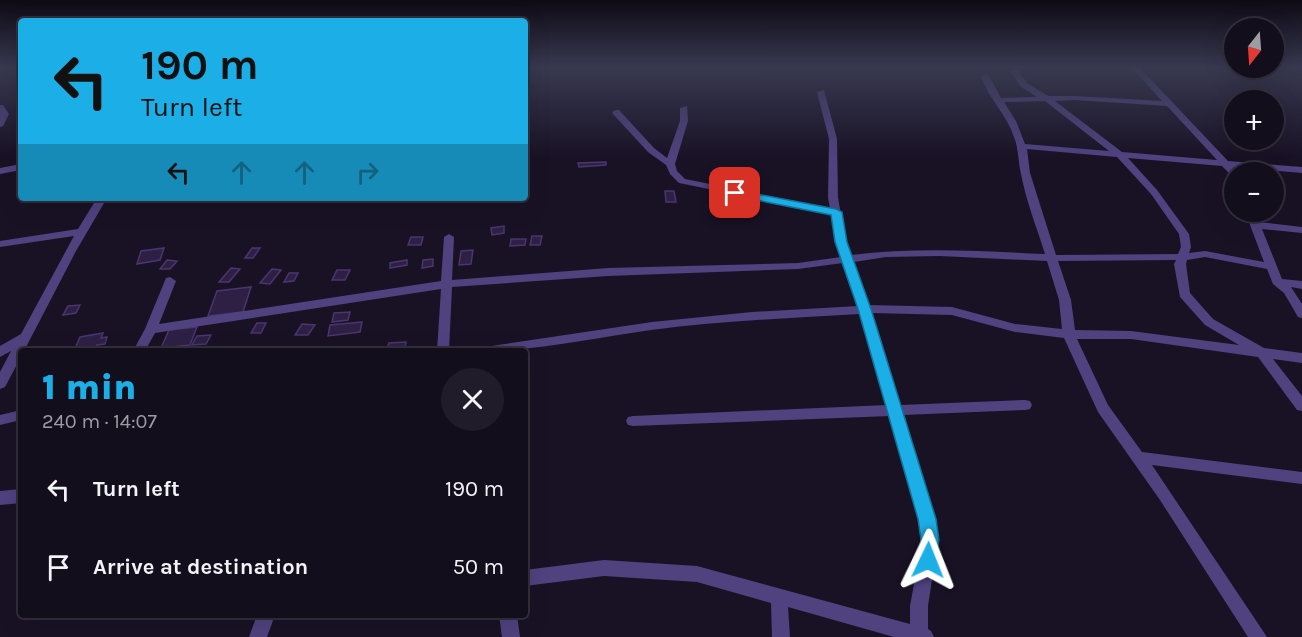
<!DOCTYPE html>
<meta charset="utf-8">
<style>
:root{--surface:#130e1c;--page:#201c29;--text:#f1f3f6;--muted:#9d9ca3;--line:#322e3b;--accent:#1caee6}
body{margin:0;font-family:Karla,sans-serif;background:var(--page);color:var(--text);height:100vh;display:flex;flex-direction:column;font-size:22px;white-space:nowrap}
*{box-sizing:border-box;margin:0}
p{font-size:20px;color:var(--muted)}
.icon{flex:none;width:33px;height:33px;fill:none;stroke:currentColor;stroke-width:2;stroke-linecap:round;stroke-linejoin:round}
.map{position:relative;flex:1;overflow:hidden}
.sheet{position:absolute;left:18px;top:348px;width:510px;height:270px;display:flex;flex-direction:column;background:var(--surface);border-radius:6px;box-shadow:0 6px 24px #0002,0 0 0 2px var(--line)}
.sheet>*{flex:none}
.guide{position:absolute;left:18px;top:18px;width:510px;height:183px;border-radius:6px;box-shadow:0 6px 24px #0002,0 0 0 2px var(--line);background:#1caee6;color:#111;overflow:hidden}
.needle{width:39px;rotate:197deg}
.controls{position:absolute;left:1224px;top:18px;display:grid;gap:12px}
.controls a{display:grid;place-items:center;width:60px;height:60px;border-radius:50%;background:var(--surface);box-shadow:0 6px 24px #0002,0 0 0 2px var(--line);font-size:30px}
.pin{position:absolute;display:grid;place-items:center;width:51px;height:51px;color:#fff;margin:-26px;border-radius:12px;box-shadow:0 3px 9px #0006}
.me{position:absolute;width:66px;margin:-33px;rotate:2deg;stroke-linejoin:round;filter:drop-shadow(0 0 4px #0008)}
.turn{display:flex;align-items:center;gap:21px;height:126px;padding:0 24px;font-size:27px}
.turn .icon{width:78px;height:78px;stroke-width:2.5}
.turn b{display:block;font-size:42px;line-height:51px}
.lanes{display:flex;align-items:center;height:57px;padding:0 24px;background:#0003;justify-content:center;gap:30px;direction:ltr}
.lanes .off{opacity:.35}
.round{display:grid;place-items:center;flex:none;width:63px;height:63px;border-radius:32px;background:var(--page)}
.head{display:flex;align-items:center;justify-content:space-between;height:102px;padding:0 24px}
h1{font-size:36px;font-weight:800;line-height:45px;color:var(--accent)}
ul{padding:0;list-style:none}
li{display:flex;align-items:center;gap:18px;height:78px;padding:0 24px}
li div{flex:1}
li b{display:block;font-size:22px}
li em{font-style:normal}
.map>svg:first-child{display:block}
</style>
<div class="map">
<svg width="1302" height="637" viewBox="0 0 1302 637">
<rect width="100%" height="100%" fill="#191225"/>
<g fill="#2e2044" stroke="#4a356e" stroke-width="1.5">
<polygon points="606,162 606,165 579,167 578,163"/>
<polygon points="665,191 674,191 676,202 666,202"/>
<polygon points="504,226 504,233 492,235 491,228"/>
<polygon points="532,236 542,236 540,245 530,245"/>
<polygon points="411,237 423,237 421,245 408,245"/>
<polygon points="511,239 526,239 525,245 510,246"/>
<polygon points="164,248 160,260 137,264 141,251"/>
<polygon points="252,248 260,248 253,258 245,258"/>
<polygon points="473,250 471,264 459,265 461,251"/>
<polygon points="433,259 433,266 422,268 423,260"/>
<polygon points="167,260 177,261 170,269 160,269"/>
<polygon points="407,260 407,265 390,268 390,263"/>
<polygon points="231,268 240,269 229,282 219,282"/>
<polygon points="272,269 281,270 270,284 260,283"/>
<polygon points="337,270 350,270 345,280 332,280"/>
<polygon points="289,273 298,273 294,281 284,282"/>
<polygon points="251,287 243,312 208,316 217,291"/>
<polygon points="80,305 76,313 63,315 68,306"/>
<polygon points="350,312 348,320 332,322 334,313"/>
<polygon points="362,322 360,332 328,336 330,325"/>
<polygon points="257,323 266,323 261,333 251,333"/>
<polygon points="302,324 315,325 308,335 295,335"/>
<polygon points="197,327 190,345 161,348 169,330"/>
<polygon points="103,333 101,338 107,337 105,344 97,345 95,351 74,351 80,337"/>
<polygon points="211,335 206,344 192,345 197,336"/>
<polygon points="406,342 405,348 387,349 389,343"/>
</g>
<g fill="none" stroke-linecap="round" stroke-linejoin="round">
<g fill="#4f427f" fill-rule="evenodd">
<path d="M 1132,68 L 1140,68 L 1228,161 L 1302,167 L 1302,173 L 1233,167 L 1238,172 L 1234,172 L 1234,176 L 1231,175 L 1222,166 L 1128,158 L 1157,190 L 1189,234 L 1191,247 L 1189,253 L 1205,251 L 1264,262 L 1250,225 L 1249,212 L 1259,212 L 1260,222 L 1302,227 L 1302,233 L 1262,229 L 1282,279 L 1302,281 L 1302,289 L 1291,287 L 1302,304 L 1302,318 L 1298,317 L 1284,293 L 1273,284 L 1267,269 L 1205,257 L 1187,260 L 1186,264 L 1190,293 L 1213,319 L 1264,348 L 1302,353 L 1302,363 L 1273,359 L 1302,396 L 1302,411 L 1297,410 L 1258,357 L 1131,339 L 1077,339 L 1108,405 L 1142,452 L 1302,472 L 1302,484 L 1152,465 L 1267,637 L 1248,637 L 1160,500 L 1098,412 L 1064,338 L 1015,332 L 952,315 L 872,313 L 900,405 L 1025,400 L 1030,401 L 1032,405 L 1030,409 L 1025,410 L 903,415 L 935,519 L 938,540 L 928,606 L 928,629 L 931,631 L 934,637 L 894,637 L 788,607 L 790,637 L 772,637 L 771,603 L 697,582 L 604,576 L 525,586 L 525,570 L 604,560 L 697,566 L 910,624 L 910,606 L 922,540 L 919,519 L 890,416 L 633,426 L 628,425 L 626,421 L 628,417 L 633,416 L 887,405 L 860,314 C 790,318 720,321 651,330 C 593,338 537,351 479,351 L 481,348 L 485,347 L 652,322 L 752,312 L 858,306 L 843,263 L 798,269 L 608,276 L 452,287 L 449,351 L 437,351 L 441,289 L 155,333 L 145,351 L 133,351 L 145,329 L 166,278 L 170,277 L 176,281 L 159,324 L 441,281 L 444,237 L 449,234 L 454,237 L 452,280 L 608,268 L 798,263 L 841,257 L 836,242 L 831,214 L 679,183 L 670,174 L 666,165 L 648,152 L 613,114 L 612,112 L 616,110 L 619,110 L 654,148 L 667,158 L 680,121 L 680,108 L 687,106 L 688,121 L 675,164 L 677,171 L 685,179 L 830,208 L 828,198 L 829,139 L 817,92 L 824,90 L 837,139 L 838,198 L 846,242 L 851,255 C 916,247 980,251 1045,254 C 1037,228 1026,201 1021,174 C 1018,162 1019,150 1014,137 C 1007,115 988,98 981,76 L 988,74 L 1001,98 L 1037,97 L 1021,87 L 1011,72 L 1015,70 L 1018,70 L 1027,83 L 1048,96 L 1075,96 L 1162,101 ZM 1075,100 L 1167,106 L 1217,160 L 1122,152 L 1055,101 ZM 1045,101 L 1109,151 L 1025,144 L 1016,121 L 1004,102 ZM 1027,149 L 1117,157 L 1151,194 L 1179,234 L 1181,247 L 1178,254 L 1056,255 L 1030,173 ZM 940,256 L 1047,261 L 1059,300 L 1062,329 L 1015,324 L 952,307 L 869,305 L 854,262 L 886,257 ZM 1176,260 L 1174,264 L 1180,297 L 1205,325 L 1239,345 L 1131,331 L 1075,330 L 1071,300 L 1058,261 Z"/>
<polygon points="0,105 3,105 9,114 3,126 0,127"/>
<polygon points="21,164 21,170 0,174 0,168"/>
<polygon points="97,198 107,198 76,251 24,351 21,351 21,357 5,387 0,389 0,372 11,351 0,357 0,346 21,334 74,236 0,247 0,241 78,229"/>
<polygon points="21,410 21,420 0,425 0,415"/>
<polygon points="21,489 21,503 0,505 0,491"/>
<polygon points="257,615 275,615 267,637 249,637"/>
<polygon points="499,615 517,615 520,637 502,637"/>
</g>
</g>
<linearGradient id="sky" x2="0" y2="1"><stop stop-color="#0e0a14"/><stop offset="0.43" stop-color="#383951"/><stop offset="1" stop-color="#383951" stop-opacity="0"/></linearGradient>
<rect width="1302" height="157" fill="url(#sky)"/>
<polygon fill="#1caee6" stroke="#127196" stroke-width="1.5" points="735,190 836,209 842,212 847,242 871,309 936,519 939,540 934,566 928,568 921,566 918,560 921,540 918,519 858,309 835,242 831,215 731,195 730,193"/>
</svg>
<div class="controls">
<a><svg class="needle" viewBox="-14 -14 28 28"><path d="M0-13l5 13h-10z" fill="#e53935"/><path d="M0 13l5-13h-10z" fill="#9d9ca3"/></svg></a>
<a>+</a>
<a>−</a>
</div>
<div class="pin" style="left:735px;top:193px;background:#d93025"><svg class="icon" aria-label="arrive" viewBox="0 0 24 24"><path d="M6 21V4h12l-3 4 3 4H6"/></svg></div>
<svg class="me" style="left:928px;top:560px" viewBox="-20 -20 40 40"><path d="M0-17L14 15 0 8-14 15z" fill="#1caee6" stroke="#fff" stroke-width="4"/></svg>
<div class="guide">
<div class="turn"><svg class="icon" aria-label="left" viewBox="0 0 24 24"><path d="M17 20v-9H6M10 6l-5 5 5 5"/></svg><div><b>190 m</b>Turn left</div></div>
<div class="lanes"><svg class="icon" aria-label="left" viewBox="0 0 24 24"><path d="M17 20v-9H6M10 6l-5 5 5 5"/></svg><svg class="icon off" aria-label="ahead" viewBox="0 0 24 24"><path d="M12 20V5M6 11l6-6 6 6"/></svg><svg class="icon off" aria-label="ahead" viewBox="0 0 24 24"><path d="M12 20V5M6 11l6-6 6 6"/></svg><svg class="icon off" aria-label="right" viewBox="0 0 24 24"><path d="M7 20v-9h11M14 6l5 5-5 5"/></svg></div>
</div>
<section class="sheet">
<div class="head"><div><h1>1 min</h1><p>240 m · 14:07</p></div><a class="round"><svg class="icon" aria-label="close" viewBox="0 0 24 24"><path d="M6 6l12 12M18 6L6 18"/></svg></a></div>
<ul>
<li><svg class="icon" aria-label="left" viewBox="0 0 24 24"><path d="M17 20v-9H6M10 6l-5 5 5 5"/></svg><div><b>Turn left</b></div><em>190 m</em></li>
<li><svg class="icon" aria-label="arrive" viewBox="0 0 24 24"><path d="M6 21V4h12l-3 4 3 4H6"/></svg><div><b>Arrive at destination</b></div><em>50 m</em></li>
</ul>
</section>
</div>
